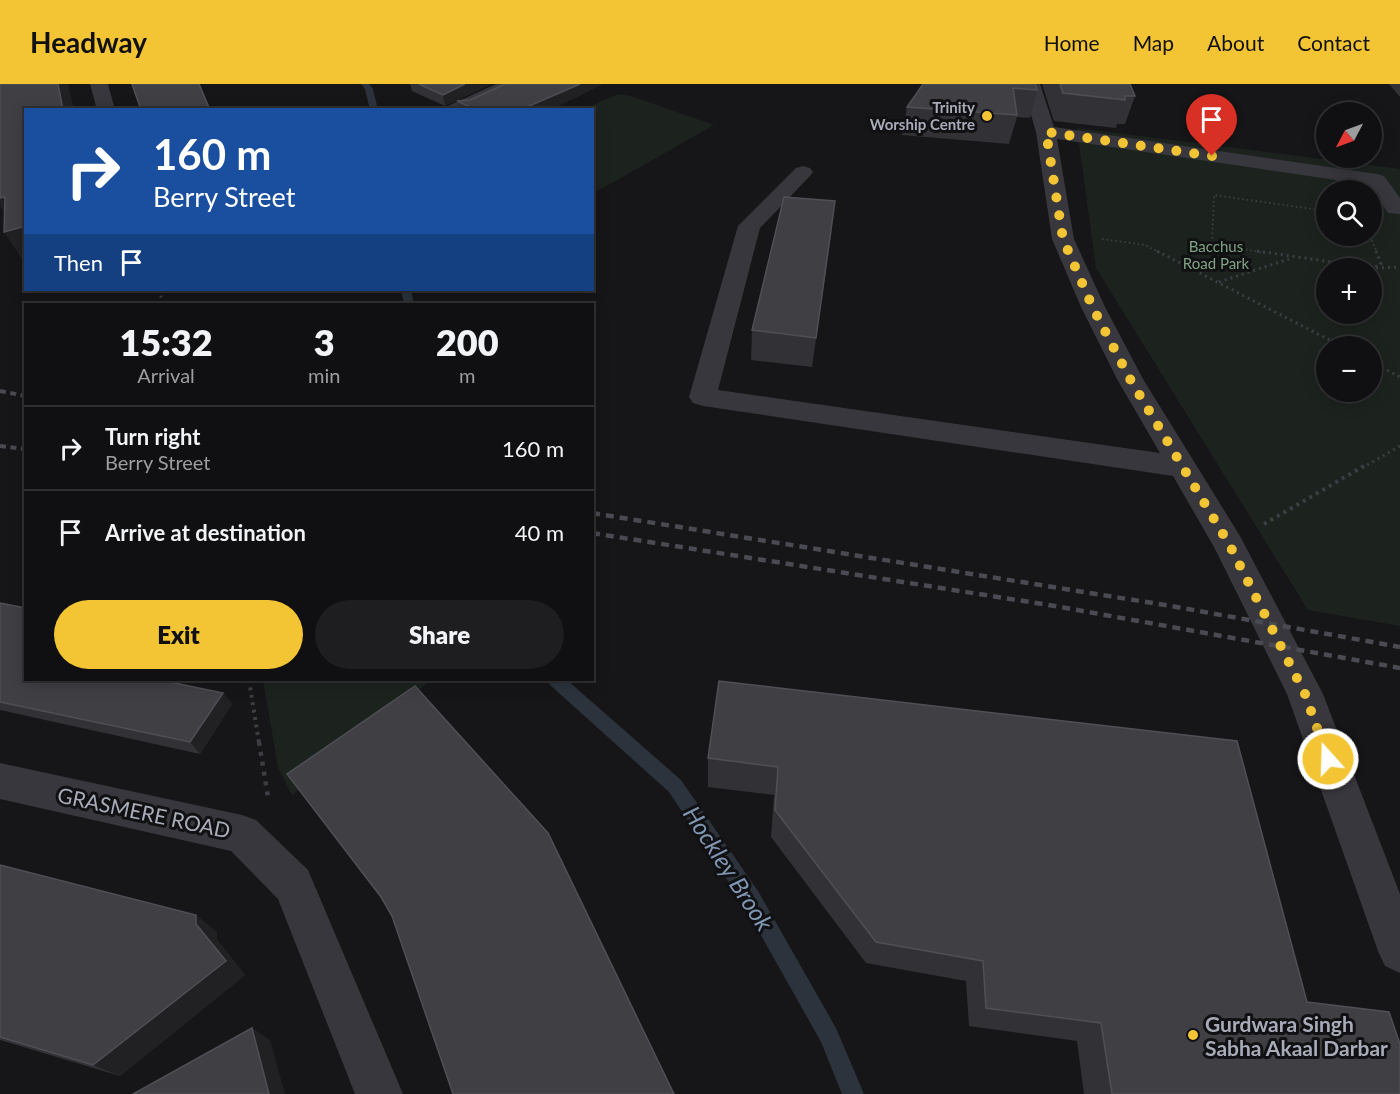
<!DOCTYPE html>
<meta charset="utf-8">
<style>
:root{--surface:#101012;--page:#1e1e20;--text:#f1f3f6;--muted:#9c9d9f;--line:#303032;--accent:#f3c433}
body{margin:0;font-family:Lato,sans-serif;background:var(--page);color:var(--text);height:100vh;display:flex;flex-direction:column;font-size:22px;white-space:nowrap}
*{box-sizing:border-box;margin:0}
p{font-size:20px;color:var(--muted)}
.icon{flex:none;width:33px;height:33px;fill:none;stroke:currentColor;stroke-width:2;stroke-linecap:round;stroke-linejoin:round}
.map{position:relative;flex:1;overflow:hidden}
.panel{position:absolute;left:24px;top:219px;width:570px;height:378px;display:flex;flex-direction:column;background:var(--surface);border-radius:0px;box-shadow:0 3px 15px #0003,0 0 0 2px var(--line)}
.panel>*{flex:none}
.hud{position:absolute;left:24px;top:24px;width:570px;height:183px;border-radius:0px;box-shadow:0 3px 15px #0003,0 0 0 2px var(--line);background:#1a4fa0;color:#fff;overflow:hidden}
.needle{width:39px;rotate:229deg}
.buttons{position:absolute;left:1316px;top:18px;display:grid;gap:12px}
.buttons a{display:grid;place-items:center;width:66px;height:66px;border-radius:50%;background:var(--surface);box-shadow:0 3px 15px #0003,0 0 0 2px var(--line);font-size:30px}
.pin{position:absolute;display:grid;place-items:center;width:51px;height:51px;color:#fff;margin:-62px -26px;border-radius:50% 50% 50% 0;rotate:-45deg;box-shadow:0 0 6px #0007}
.pin .icon{rotate:45deg}
.me{position:absolute;width:66px;margin:-33px;rotate:340deg;stroke-linejoin:round;filter:drop-shadow(0 0 4px #0008)}
.turn{display:flex;align-items:center;gap:21px;height:126px;padding:0 30px;font-size:27px}
.turn .icon{width:78px;height:78px;stroke-width:2.5}
.turn b{display:block;font-size:42px;line-height:51px}
.then{display:flex;align-items:center;height:57px;padding:0 30px;background:#0003;gap:12px;font-size:22px}
.eta{display:flex;justify-content:space-evenly;align-items:center;height:102px;text-align:center}
.eta b{font-size:36px;font-weight:800;line-height:42px}
.primary-button{display:flex;gap:12px;margin-top:auto;padding:12px 30px}
.primary-button a{flex:1;height:69px;border-radius:36px;background:var(--accent);color:#111;font-size:24px;font-weight:800;line-height:69px;text-align:center}
.primary-button a+a{background:var(--page);color:var(--text)}
ul{padding:0;list-style:none}
li{display:flex;align-items:center;gap:18px;height:84px;padding:0 30px;border-top:2px solid var(--line)}
li div{flex:1}
li b{display:block;font-size:22px}
li em{font-style:normal}
header{display:flex;align-items:center;gap:36px;box-sizing:border-box;height:84px;padding:0 30px;background:var(--accent);color:#111}
header strong{font-size:28px}
nav{display:flex;gap:33px;margin-inline-start:auto;font-size:21px}
.map>svg:first-child{display:block}
</style>
<header>
<strong>Headway</strong>
<nav><a>Home</a><a>Map</a><a>About</a><a>Contact</a></nav>
</header>
<div class="map">
<svg width="1400" height="1010" viewBox="0 0 1400 1010">
<rect width="100%" height="100%" fill="#161618"/>
<g fill="#1c231e" fill-rule="evenodd">
<polygon points="618,10 631,12 714,41 603,104 593,108 592,26 584,25"/>
<path d="M 1077,44 L 1400,85 L 1400,542 L 1308,526 L 1096,184 ZM 1326,106 L 1371,106 L 1371,152 L 1326,152 ZM 1326,184 L 1371,184 L 1371,230 L 1326,230 ZM 1326,262 L 1371,262 L 1371,308 L 1326,308 Z"/>
<polygon points="263,596 431,596 292,711 278,683"/>
</g>
<g fill="none" stroke-linecap="round" stroke-linejoin="round">
<g fill="#2c333c" fill-rule="evenodd">
<polygon points="361,0 369,0 373,5 378,26 370,26 365,5"/>
<polygon points="401,206 411,206 414,220 404,220"/>
<polygon points="548,596 567,596 681,696 758,807 836,944 864,1010 842,1010 821,958 744,821 669,708 550,601"/>
</g>
<g stroke="#3d3e44" stroke-width="2" stroke-dasharray="1.5 3" stroke-linecap="butt">
<polyline points="1370,152 1377,169"/>
<polyline points="1102,155 1145,161 1160,169"/>
<polyline points="1265,169 1212,159 1214,111 1326,127"/>
</g>
<g stroke="#3d3e44" stroke-width="3" stroke-dasharray="2 4" stroke-linecap="butt">
<polyline points="1157,167 1341,262"/>
<polyline points="1257,167 1372,184 1381,180 1376,167"/>
<polyline points="1376,184 1400,183"/>
<polyline points="1219,198 1289,175"/>
<polyline points="159,206 163,220"/>
<polyline points="1371,278 1400,293"/>
<polyline points="1362,384 1400,362"/>
</g>
<g stroke="#3d3e44" stroke-width="4" stroke-dasharray="3 4.5" stroke-linecap="butt">
<polyline points="1264,440 1364,382"/>
<polyline points="249,596 259,659"/>
</g>
<polyline stroke="#3d3e44" stroke-width="4.5" stroke-dasharray="4 6" stroke-linecap="butt" points="259,658 268,713"/>
<g fill="#37373d" fill-rule="evenodd">
<polygon points="90,0 108,0 115,26 97,26"/>
<polygon points="496,0 520,0 517,4 471,26 446,26 448,22"/>
<polygon points="1022,0 1040,0 1054,43 1377,90 1384,92 1400,114 1400,130 1388,129 1370,101 1057,55 1074,155 1105,223 1143,295 1240,452 1323,610 1400,810 1400,889 1385,882 1378,867 1287,610 1214,463 1173,392 703,322 693,319 689,313 738,142 796,84 803,82 810,84 813,88 810,92 760,144 718,306 1160,369 1117,295 1081,223 1052,155 1036,48"/>
<polygon points="0,679 242,731 256,736 308,786 403,1010 355,1010 278,815 231,767 0,715"/>
</g>
<g stroke="#4a4b52" stroke-width="4" stroke-dasharray="6 4.5" stroke-linecap="butt">
<polyline points="0,307 26,312"/>
<polyline points="0,362 26,365"/>
</g>
<g stroke="#4a4b52" stroke-width="4.5" stroke-dasharray="8 6" stroke-linecap="butt">
<polyline points="592,429 1171,522 1400,563"/>
<polyline points="592,449 1055,522 1400,584"/>
</g>
</g>
<g fill="#323236">
<polygon points="410,0 491,0 445,22 412,7"/>
<polygon points="1035,0 1037,6 1030,34 1017,33 1009,60 902,51 907,23"/>
<polygon points="1042,0 1130,0 1135,12 1125,40 1117,40 1116,44 1054,37"/>
<polygon points="1389,0 1400,0 1400,13"/>
<polygon points="581,11 549,26 459,26 457,17"/>
<polygon points="832,145 812,283 751,276 752,246"/>
<polygon points="0,519 26,596 184,596 180,600 223,609 232,620 200,670 0,626"/>
<polygon points="719,597 1307,918 1400,1010 1084,1010 1077,957 969,942 966,897 866,879 771,753 774,711 708,703 708,674"/>
<polygon points="0,781 217,848 217,856 245,891 120,992 0,956"/>
</g>
<g fill="#212124">
<polygon points="58,0 68,0 74,26 63,26"/>
<polygon points="465,0 491,0 445,22 443,11"/>
<polygon points="580,0 603,0 581,11 549,26 520,26"/>
<polygon points="5,113 26,142 26,181 4,148 15,145 0,122 0,114"/>
<polygon points="835,117 832,145 812,283 816,254"/>
<polygon points="166,596 184,596 174,609 165,597"/>
<polygon points="223,609 232,620 200,670 190,658"/>
<polygon points="196,831 217,848 217,856 245,891 120,992 93,981"/>
<polygon points="252,944 270,956 285,1010 269,1010"/>
</g>
<g fill="#3f3f44" stroke="#4f5056" stroke-width="1.5">
<polygon points="0,0 58,0 63,26 26,26 26,142 4,148 5,113 0,114"/>
<polygon points="132,0 199,0 210,26 141,26"/>
<polygon points="419,0 465,0 443,11"/>
<polygon points="505,0 580,0 520,26 477,26 457,17 470,16"/>
<polygon points="923,0 1035,0 1037,6 1013,4 1017,31 907,23"/>
<polygon points="1060,0 1130,0 1135,12 1125,12 1125,16 1063,9"/>
<polygon points="784,113 835,117 816,254 752,246"/>
<polygon points="0,519 26,524 26,596 166,596 165,597 223,609 190,658 0,618"/>
<polygon points="719,597 1237,657 1307,918 1389,928 1400,960 1400,1010 1112,1010 1101,939 986,924 983,877 876,858 775,726 778,683 708,674"/>
<polygon points="415,602 548,749 674,1010 453,1010 392,832 381,813 287,690"/>
<polygon points="0,781 196,831 196,840 226,877 93,981 0,953"/>
<polygon points="252,944 269,1010 133,1010"/>
</g>
<g fill="none" stroke-linecap="round" stroke-linejoin="round">
<polyline stroke="#f3c433" stroke-width="10" stroke-dasharray="0 18" points="1212,72 1046,48 1063,155 1093,224 1130,295 1229,460 1305,610 1328,675"/>
</g>
<g fill="#f3c433" stroke="#111113" stroke-width="2">
<circle cx="987" cy="32" r="6"/>
<circle cx="1193" cy="951" r="6"/>
</g>
<g text-anchor="middle" dominant-baseline="central" stroke-width="6" stroke-linejoin="round" paint-order="stroke">
<g font-size="15" font-weight="bold" fill="#a8abb8" stroke="#111113" text-anchor="end">
<text x="975" y="23">Trinity<tspan x="975" dy="17">Worship Centre</tspan></text>
</g>
<g font-size="15" fill="#7fa384" stroke="#111113">
<text x="1216" y="162">Bacchus<tspan x="1216" dy="17">Road Park</tspan></text>
</g>
<g font-size="21" fill="#a8abb8" stroke="#111113">
<text transform="translate(144 728) rotate(12)">GRASMERE ROAD</text>
</g>
<g font-size="21" font-weight="bold" fill="#a8abb8" stroke="#111113" text-anchor="start">
<text x="1205" y="939">Gurdwara Singh<tspan x="1205" dy="24">Sabha Akaal Darbar</tspan></text>
</g>
<g font-size="24" font-style="italic" fill="#7f96b3" stroke="#111113">
<text transform="translate(729 784) rotate(57)">Hockley Brook</text>
</g>
</g>
</svg>
<div class="buttons">
<a><svg class="needle" viewBox="-14 -14 28 28"><path d="M0-13l5 13h-10z" fill="#e53935"/><path d="M0 13l5-13h-10z" fill="#9c9d9f"/></svg></a>
<a><svg class="icon" aria-label="search" viewBox="0 0 24 24"><circle cx="10" cy="10" r="6"/><path d="M15 15l6 6"/></svg></a>
<a>+</a>
<a>−</a>
</div>
<div class="pin" style="left:1212px;top:72px;background:#d93025"><svg class="icon" aria-label="arrive" viewBox="0 0 24 24"><path d="M6 21V4h12l-3 4 3 4H6"/></svg></div>
<svg class="me" style="left:1328px;top:675px" viewBox="-20 -20 40 40"><circle r="17" fill="#f3c433" stroke="#fff" stroke-width="3"/><path d="M0-11L8 9 0 5-8 9z" fill="#fff"/></svg>
<div class="hud">
<div class="turn"><svg class="icon" aria-label="right" viewBox="0 0 24 24"><path d="M7 20v-9h11M14 6l5 5-5 5"/></svg><div><b>160 m</b>Berry Street</div></div>
<div class="then">Then<svg class="icon" aria-label="arrive" viewBox="0 0 24 24"><path d="M6 21V4h12l-3 4 3 4H6"/></svg></div>
</div>
<section class="panel">
<div class="eta">
<div><b>15:32</b><p>Arrival</p></div>
<div><b>3</b><p>min</p></div>
<div><b>200</b><p>m</p></div>
</div>
<ul>
<li><svg class="icon" aria-label="right" viewBox="0 0 24 24"><path d="M7 20v-9h11M14 6l5 5-5 5"/></svg><div><b>Turn right</b><p>Berry Street</p></div><em>160 m</em></li>
<li><svg class="icon" aria-label="arrive" viewBox="0 0 24 24"><path d="M6 21V4h12l-3 4 3 4H6"/></svg><div><b>Arrive at destination</b></div><em>40 m</em></li>
</ul>
<div class="primary-button"><a>Exit</a><a>Share</a></div>
</section>
</div>
